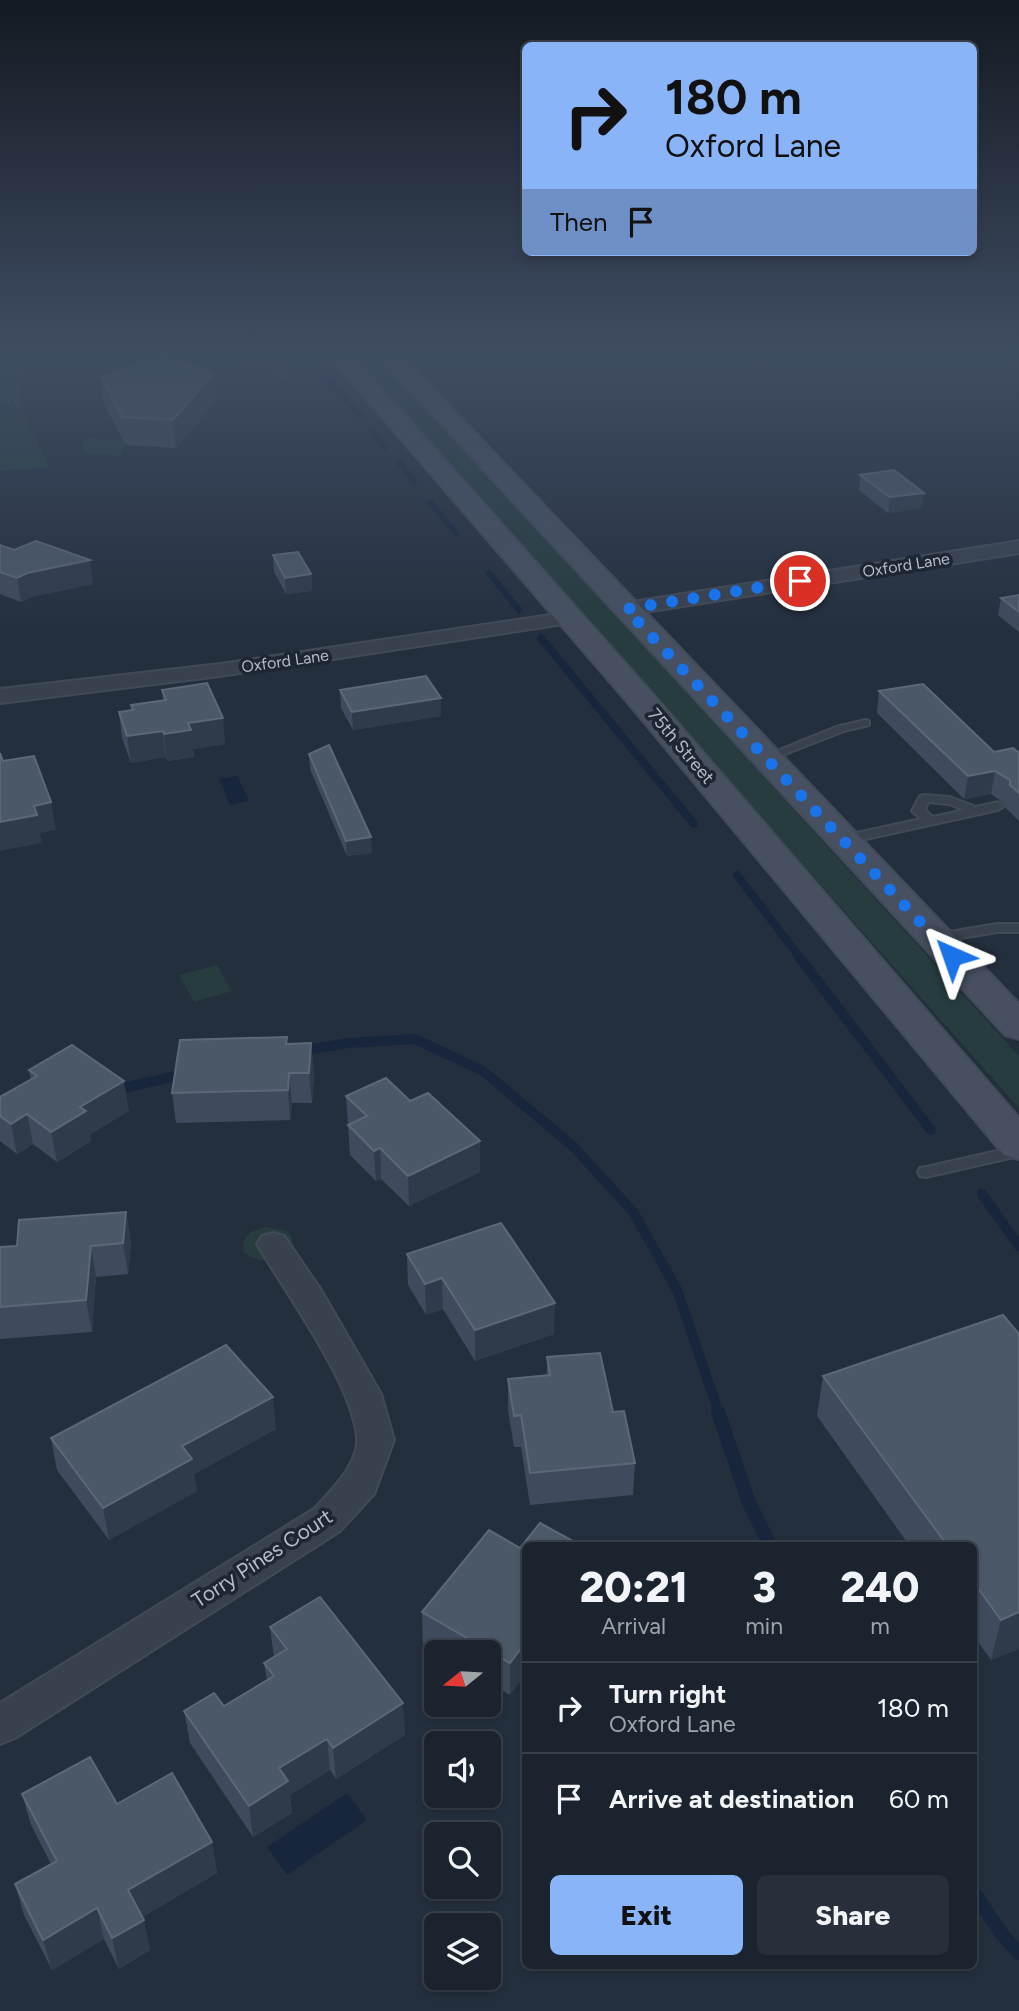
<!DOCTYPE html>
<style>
:root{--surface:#1b232e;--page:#282f3a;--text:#f1f3f6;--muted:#a0a4aa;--line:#39404a;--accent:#8ab4f8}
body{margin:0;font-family:Figtree,sans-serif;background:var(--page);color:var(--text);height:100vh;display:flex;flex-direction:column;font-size:26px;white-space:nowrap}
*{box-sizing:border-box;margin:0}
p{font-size:23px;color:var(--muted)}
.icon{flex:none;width:38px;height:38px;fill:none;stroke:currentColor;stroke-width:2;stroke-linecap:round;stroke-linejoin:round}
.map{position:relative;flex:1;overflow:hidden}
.sheet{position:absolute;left:522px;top:1542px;width:455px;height:427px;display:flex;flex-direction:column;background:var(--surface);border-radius:10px;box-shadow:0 4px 10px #0003,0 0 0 2px var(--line)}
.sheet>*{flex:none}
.banner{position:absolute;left:522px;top:42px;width:455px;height:214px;border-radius:10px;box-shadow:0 4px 10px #0003,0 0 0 2px var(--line);background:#8ab4f8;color:#111;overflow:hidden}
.needle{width:46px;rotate:252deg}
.controls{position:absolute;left:424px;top:1640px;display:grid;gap:14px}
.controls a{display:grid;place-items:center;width:77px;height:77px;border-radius:10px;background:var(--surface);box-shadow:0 4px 10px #0003,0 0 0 2px var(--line);font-size:35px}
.pin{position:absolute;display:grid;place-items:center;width:60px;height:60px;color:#fff;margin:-30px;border:4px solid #fff;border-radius:50%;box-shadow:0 2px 7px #0007}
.me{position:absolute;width:77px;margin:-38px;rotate:317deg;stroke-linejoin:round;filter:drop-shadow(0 0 5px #0008)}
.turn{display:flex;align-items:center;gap:24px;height:147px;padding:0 28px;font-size:32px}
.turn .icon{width:91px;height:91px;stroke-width:2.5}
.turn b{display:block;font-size:49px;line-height:60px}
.then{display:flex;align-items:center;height:66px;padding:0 28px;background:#0003;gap:14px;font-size:26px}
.eta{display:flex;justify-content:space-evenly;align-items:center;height:119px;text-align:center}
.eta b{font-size:42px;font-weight:800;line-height:49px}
.action{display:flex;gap:14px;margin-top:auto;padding:14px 28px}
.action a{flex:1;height:80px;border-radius:10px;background:var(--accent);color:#111;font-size:28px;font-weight:800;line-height:80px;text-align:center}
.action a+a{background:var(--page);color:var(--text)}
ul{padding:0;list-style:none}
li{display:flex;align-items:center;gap:21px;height:91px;padding:0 28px;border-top:2px solid var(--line)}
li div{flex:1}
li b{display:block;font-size:26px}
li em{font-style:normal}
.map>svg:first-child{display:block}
</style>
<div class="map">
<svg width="1019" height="2011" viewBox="0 0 1019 2011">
<rect width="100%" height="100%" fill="#242f3e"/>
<g fill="#263c3f">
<polygon points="0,352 27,352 18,402 50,468 0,471"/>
<polygon points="348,352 375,352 1019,1056 1019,1108"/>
<polygon points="83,438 128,440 120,456 83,453"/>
<polygon points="217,965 232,991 194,1002 179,975"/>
<path d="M 266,1227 L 287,1231 C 308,1254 263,1271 244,1252 L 243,1241 L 251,1232 Z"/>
</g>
<g fill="#17263c">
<polygon points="237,776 249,801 230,805 219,779"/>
<polygon points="347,1793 367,1820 287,1875 267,1847"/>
</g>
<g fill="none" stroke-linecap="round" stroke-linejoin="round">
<g stroke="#17263c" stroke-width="6">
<polyline points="305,352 316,364"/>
<polyline points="324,376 360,416"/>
<polyline points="371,429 385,448"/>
<polyline points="400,463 414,482"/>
<polyline points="430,502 457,534"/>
<polyline points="489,573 519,610"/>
</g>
<g stroke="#17263c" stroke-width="8">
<polyline points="541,638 694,824"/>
<polyline points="737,875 801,959"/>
</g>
<g stroke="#17263c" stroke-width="10">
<polyline points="800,958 931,1130"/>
<polyline points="299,1051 348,1043 415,1039 483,1071 574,1147 634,1213 677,1290 719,1413"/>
<polyline points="114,1090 185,1074"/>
<polyline points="982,1194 1019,1246"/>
</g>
<g stroke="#17263c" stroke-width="14">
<polyline points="718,1412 749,1503 770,1545"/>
<polyline points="973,1891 1001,1933 1019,1953"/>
</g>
<defs>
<g id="service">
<polygon points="266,353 272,353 287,375 286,377 280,377 265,355"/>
<polygon points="865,720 869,721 869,725 844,731 770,760 762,760 760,758 836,727"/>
<path d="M 924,795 L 950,797 L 976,807 L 998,802 L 1004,806 L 998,810 L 843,844 L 837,840 L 843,836 L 921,819 L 912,811 L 920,796 ZM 928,802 L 949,804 L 964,810 L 933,817 L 925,810 Z"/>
<polygon points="997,924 1019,924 1019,932 997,932 937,942 930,938 937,934"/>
<polygon points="1019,1146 1019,1156 926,1177 920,1176 918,1172 920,1168 926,1167"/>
</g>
<g id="minor">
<polygon points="1019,541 1019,553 626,615 619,613 616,609 619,605 626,603"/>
<polygon points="570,612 577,614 580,618 577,622 220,676 0,703 0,689 220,664"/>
<path d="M 273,1233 L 284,1236 L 321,1290 L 381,1394 L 394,1440 L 374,1494 L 340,1531 L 15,1738 L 0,1744 L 0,1703 L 314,1509 C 330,1492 359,1464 357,1438 C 353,1384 285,1292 257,1244 L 262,1236 Z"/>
</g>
<g id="secondary">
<polygon points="326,352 349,352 651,692 1019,1118 1019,1159 1004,1155 629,704"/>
<polygon points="375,352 398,352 1019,1004 1019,1039 1005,1035"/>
</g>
</defs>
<use href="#service" stroke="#414a57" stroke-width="4"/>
<use href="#minor" stroke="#414a57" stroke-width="4"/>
<use href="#secondary" stroke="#414a57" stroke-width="4"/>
<polyline stroke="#3f5557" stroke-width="2.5" stroke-dasharray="3.5 3.5" stroke-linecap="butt" points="0,400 18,402"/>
<use href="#service" fill="#38414e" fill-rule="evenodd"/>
<use href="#minor" fill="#38414e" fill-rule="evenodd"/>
<use href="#secondary" fill="#465061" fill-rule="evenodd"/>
</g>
<g fill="#3f4b5c">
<polygon points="214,373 217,400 176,448 126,445 104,404 101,377"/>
<polygon points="860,475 924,493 922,508 888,513 859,490"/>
<polygon points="0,545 93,584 31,597 21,602 0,594"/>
<polygon points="273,555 311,574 312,591 286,594 274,572"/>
<polygon points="1019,595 1019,632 998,615 1001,598"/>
<polygon points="162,690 225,744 193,749 194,757 167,761 166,757 131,763 122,738 119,712 132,710 131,705 163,700"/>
<polygon points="340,690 441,698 441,716 353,730 341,708"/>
<polygon points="879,691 994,752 1019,753 1019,821 1006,808 1005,804 991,794 964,799 877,713"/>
<polygon points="309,754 372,853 347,856 310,769"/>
<polygon points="287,1044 314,1073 312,1103 292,1103 290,1120 176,1123 172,1093"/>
<polygon points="29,1070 129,1111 90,1134 91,1141 57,1162 33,1144 17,1154 0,1141 0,1097 31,1080"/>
<polygon points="346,1096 410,1101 480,1141 480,1172 409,1206 381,1179 376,1181 350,1155"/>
<polygon points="126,1212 131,1243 128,1274 96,1277 92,1332 0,1339 0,1247 17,1246"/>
<polygon points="407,1254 554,1334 475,1361 443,1309 426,1315 408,1285"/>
<polygon points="1019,1334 1019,1649 991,1660 973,1635 973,1545 909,1545 817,1416 823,1376"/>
<polygon points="547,1357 613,1412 635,1463 633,1495 530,1505 521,1447 514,1447 508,1410 508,1379 547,1375"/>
<polygon points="276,1429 194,1474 197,1491 109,1540 57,1470 51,1438"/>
<polygon points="525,1545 510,1695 488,1682 488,1652 437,1652 423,1644 422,1612"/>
<polygon points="270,1627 405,1735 336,1779 330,1770 290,1795 292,1813 253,1837 190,1743 184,1711 224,1706 267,1681 264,1663 274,1657"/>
<polygon points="22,1794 117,1804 212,1842 217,1873 142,1917 150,1950 119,1969 104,1939 52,1970 24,1915 15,1884 51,1864 31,1825"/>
</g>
<g fill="#2f3b4b">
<polygon points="214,373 217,400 176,448 173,420"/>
<polygon points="924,493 922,508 888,513 890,497"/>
<polygon points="90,560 93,584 31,597 21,602 17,578 27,573"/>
<polygon points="311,574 312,591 286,594 285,578"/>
<polygon points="441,698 441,716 353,730 352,712"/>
<polygon points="223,718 225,744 193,749 194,757 167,761 164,734 188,723"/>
<polygon points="163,731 166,757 131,763 127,736"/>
<polygon points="995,771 991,794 964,799 968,776"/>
<polygon points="51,802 56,830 40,833 42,843 0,851 0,822 34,806"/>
<polygon points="371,837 372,853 347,856 346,841"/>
<polygon points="311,1043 314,1073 312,1103 309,1073"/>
<polygon points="289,1073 292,1103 290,1120 288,1090"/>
<polygon points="124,1081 129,1111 90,1134 91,1141 57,1162 51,1132 80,1107"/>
<polygon points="27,1114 33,1144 17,1154 11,1124"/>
<polygon points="480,1141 480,1172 409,1206 408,1176"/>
<polygon points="380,1148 381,1179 376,1181 374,1151"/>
<polygon points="126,1212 131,1243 128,1274 123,1243"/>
<polygon points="91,1246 96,1277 92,1332 86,1300"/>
<polygon points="442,1278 443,1309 426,1315 425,1284"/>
<polygon points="555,1303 554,1334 475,1361 475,1330"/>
<polygon points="273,1397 276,1429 194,1474 197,1491 109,1540 103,1508 182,1446"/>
<polygon points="1019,1612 1019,1649 991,1660 1001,1620"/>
<polygon points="525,1643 525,1675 510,1695 510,1663"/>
<polygon points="403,1703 405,1735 336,1779 333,1748"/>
<polygon points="327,1739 330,1770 290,1795 292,1813 253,1837 249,1806 279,1768"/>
<polygon points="212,1842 217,1873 135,1921 128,1890"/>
<polygon points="97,1908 104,1939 52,1970 43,1940"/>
<polygon points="144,1920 150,1950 119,1969 112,1938"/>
</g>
<g fill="#4b5868" stroke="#5c6777" stroke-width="2">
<polygon points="162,356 214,373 173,420 122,417 101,377"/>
<polygon points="894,470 924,493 890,497 860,475"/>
<polygon points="36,541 90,560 27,573 17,578 0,572 0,545 14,550"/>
<polygon points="298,552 311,574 285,578 273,555"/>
<polygon points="1019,595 1019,612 1001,598"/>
<polygon points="426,676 441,698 352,712 340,690"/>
<polygon points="207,683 223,718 188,723 191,730 164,734 163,731 127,736 119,712 133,710 131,705 166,700 162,690"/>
<polygon points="923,684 994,752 1013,748 1019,753 1019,793 1010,785 1010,780 995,771 968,776 879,691"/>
<polygon points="329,745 371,837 346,841 309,754"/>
<polygon points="0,753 3,761 34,756 51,802 34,806 37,815 0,822"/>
<polygon points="287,1037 286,1044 311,1043 309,1073 289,1073 288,1090 172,1093 180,1040"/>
<polygon points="72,1045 124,1081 80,1107 86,1111 51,1132 27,1114 11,1124 0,1116 0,1097 37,1076 29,1070"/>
<polygon points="386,1078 410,1101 428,1093 480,1141 408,1176 380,1148 374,1151 348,1125 367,1116 346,1096"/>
<polygon points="126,1212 123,1243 91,1246 86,1300 0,1307 0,1247 17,1246 19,1220"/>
<polygon points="501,1223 555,1303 475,1330 442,1278 425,1284 407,1254"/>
<polygon points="1003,1315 1019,1334 1019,1612 1001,1620 973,1581 973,1545 947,1545 823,1376"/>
<polygon points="226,1345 273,1397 182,1446 192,1459 103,1508 51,1438"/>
<polygon points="600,1353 613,1412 624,1411 635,1463 530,1473 521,1415 514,1416 508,1379 550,1375 547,1357"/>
<polygon points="540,1523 580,1545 525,1545 525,1643 510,1663 422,1612 489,1530 520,1548"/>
<polygon points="320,1597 403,1703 333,1748 327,1739 279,1768 288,1781 249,1806 184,1711 214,1693 224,1706 274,1676 264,1663 287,1649 270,1627"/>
<polygon points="90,1757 117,1804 172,1773 212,1842 128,1890 144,1920 112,1938 97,1908 43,1940 15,1884 57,1861 22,1794"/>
</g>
<linearGradient id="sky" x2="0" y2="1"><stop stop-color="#141a22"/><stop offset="0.56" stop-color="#3f4d63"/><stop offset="1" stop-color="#3f4d63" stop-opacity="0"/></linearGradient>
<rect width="1019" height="633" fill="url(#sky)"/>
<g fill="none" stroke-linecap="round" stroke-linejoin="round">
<polyline stroke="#1a73e8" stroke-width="12" stroke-dasharray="0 21.6" points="800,581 626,609 952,956"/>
</g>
<g text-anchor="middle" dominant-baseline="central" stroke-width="7" stroke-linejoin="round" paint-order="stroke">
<g font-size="16" fill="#b4bcc9" stroke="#1d2633">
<text transform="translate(906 565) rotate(-9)">Oxford Lane</text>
<text transform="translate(285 661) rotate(-8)">Oxford Lane</text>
</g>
<g font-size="18" fill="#b4bcc9" stroke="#1d2633">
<text transform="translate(681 746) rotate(50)">75th Street</text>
</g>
<g font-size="21" fill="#b4bcc9" stroke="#1d2633">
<text transform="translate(262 1558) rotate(-33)">Torry Pines Court</text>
</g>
</g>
</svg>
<div class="controls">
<a><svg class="needle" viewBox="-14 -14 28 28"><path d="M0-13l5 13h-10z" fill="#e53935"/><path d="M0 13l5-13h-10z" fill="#a0a4aa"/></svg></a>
<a><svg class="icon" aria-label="sound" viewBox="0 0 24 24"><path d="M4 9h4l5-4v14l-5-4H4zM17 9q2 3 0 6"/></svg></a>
<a><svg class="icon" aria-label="search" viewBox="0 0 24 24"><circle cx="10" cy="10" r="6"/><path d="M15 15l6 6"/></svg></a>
<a><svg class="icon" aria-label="layers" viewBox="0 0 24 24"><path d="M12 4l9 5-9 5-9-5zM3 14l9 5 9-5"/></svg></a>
</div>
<div class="pin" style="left:800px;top:581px;background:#d93025"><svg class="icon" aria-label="arrive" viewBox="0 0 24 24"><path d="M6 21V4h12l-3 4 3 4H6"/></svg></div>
<svg class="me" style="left:952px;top:956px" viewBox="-20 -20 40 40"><path d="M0-17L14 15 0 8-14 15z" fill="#1a73e8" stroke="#fff" stroke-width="4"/></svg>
<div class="banner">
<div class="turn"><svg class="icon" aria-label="right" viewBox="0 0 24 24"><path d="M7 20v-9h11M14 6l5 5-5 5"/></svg><div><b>180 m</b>Oxford Lane</div></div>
<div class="then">Then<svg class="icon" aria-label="arrive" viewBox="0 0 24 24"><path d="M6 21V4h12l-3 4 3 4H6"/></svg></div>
</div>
<section class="sheet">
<div class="eta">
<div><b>20:21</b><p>Arrival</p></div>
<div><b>3</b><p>min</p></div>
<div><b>240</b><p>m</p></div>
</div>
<ul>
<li><svg class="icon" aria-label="right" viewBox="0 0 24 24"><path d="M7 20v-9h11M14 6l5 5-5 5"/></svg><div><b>Turn right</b><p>Oxford Lane</p></div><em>180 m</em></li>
<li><svg class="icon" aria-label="arrive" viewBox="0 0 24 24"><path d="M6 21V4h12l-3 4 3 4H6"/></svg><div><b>Arrive at destination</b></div><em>60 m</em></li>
</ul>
<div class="action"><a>Exit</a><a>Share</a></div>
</section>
</div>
